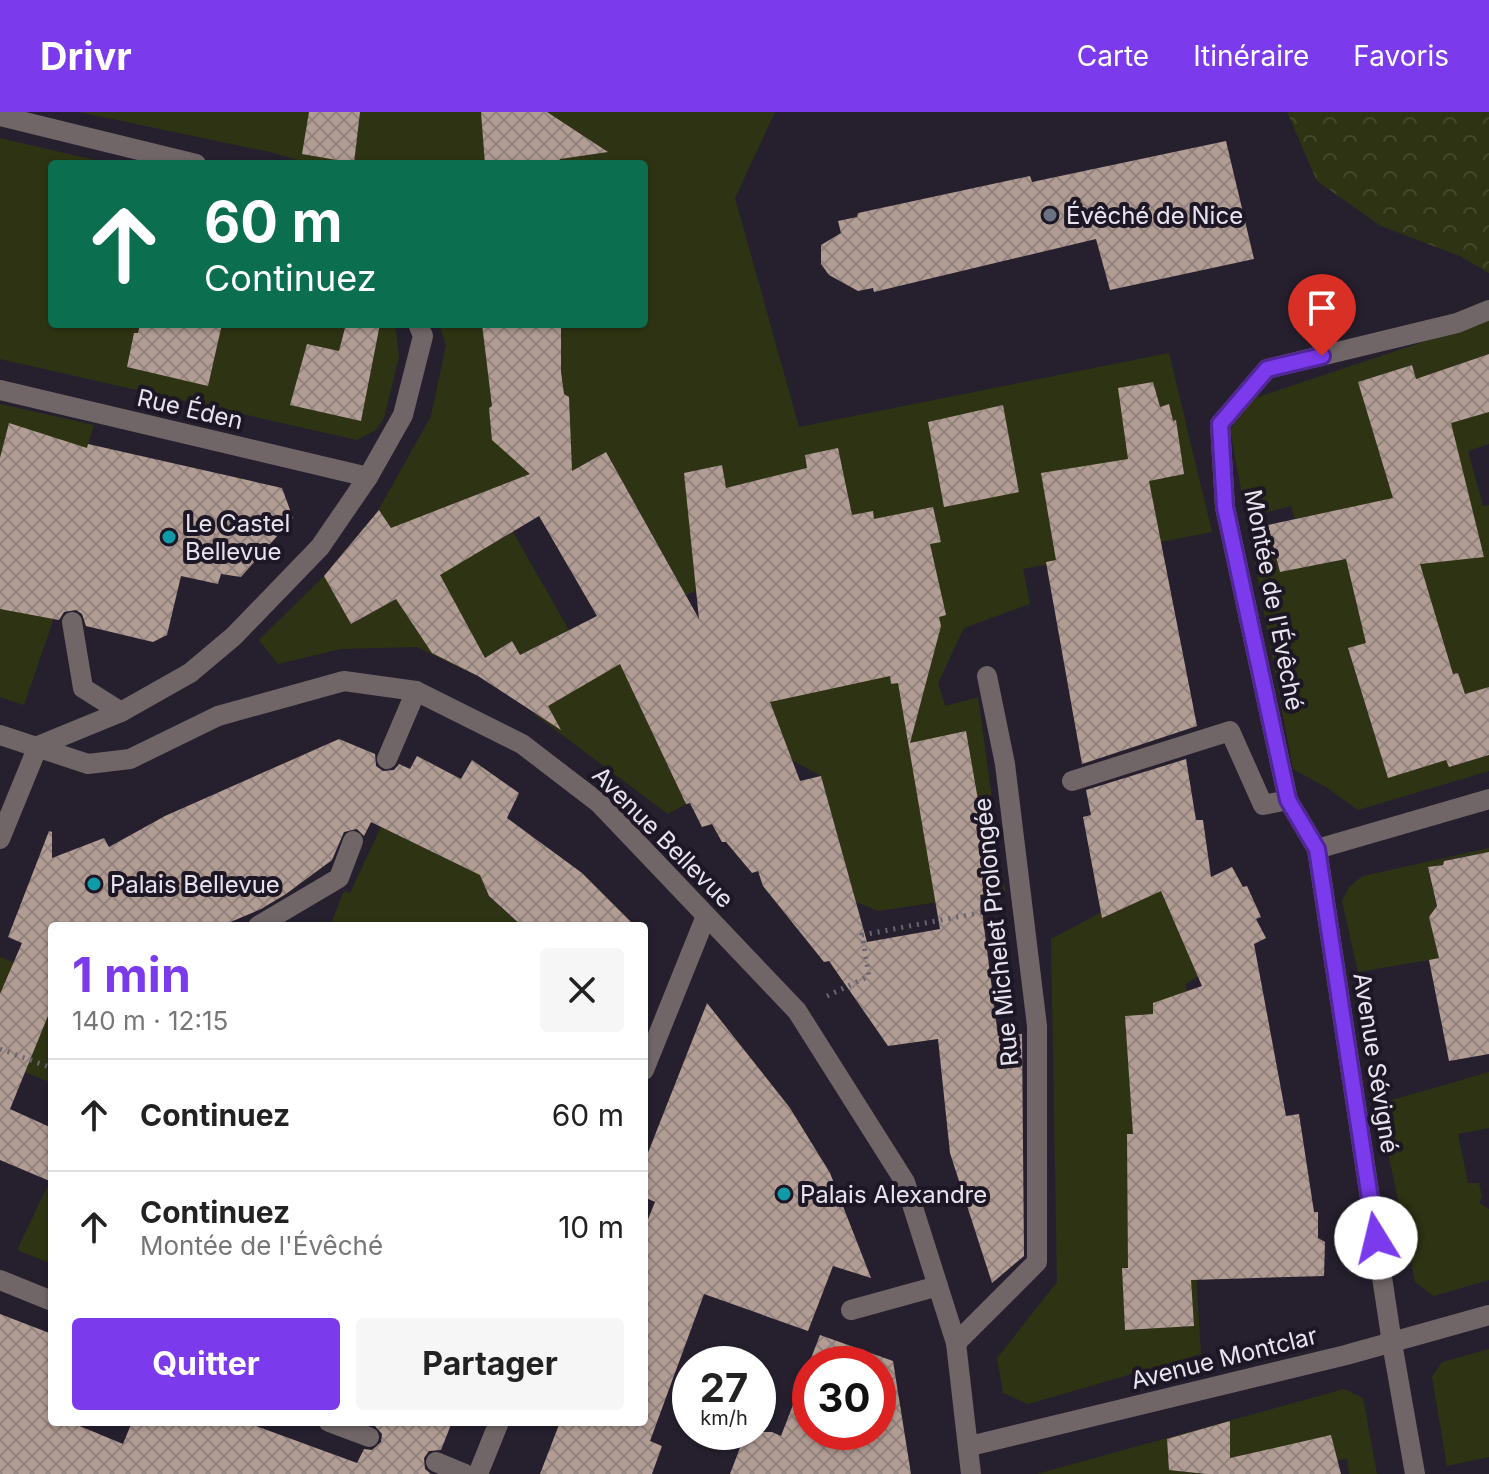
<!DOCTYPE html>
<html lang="fr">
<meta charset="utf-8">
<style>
:root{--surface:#fff;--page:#f6f6f6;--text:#222;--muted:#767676;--line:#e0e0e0;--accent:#7c3aed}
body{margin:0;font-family:Inter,sans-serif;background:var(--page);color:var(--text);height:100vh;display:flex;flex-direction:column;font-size:30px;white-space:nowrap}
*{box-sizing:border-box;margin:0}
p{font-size:26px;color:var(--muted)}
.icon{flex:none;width:44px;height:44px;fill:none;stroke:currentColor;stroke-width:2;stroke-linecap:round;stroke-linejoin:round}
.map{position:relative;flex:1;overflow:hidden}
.panel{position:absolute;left:48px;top:810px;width:600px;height:504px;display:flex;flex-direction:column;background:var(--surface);border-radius:8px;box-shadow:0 2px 6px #0004}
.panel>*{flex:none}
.top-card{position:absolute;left:48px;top:48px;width:600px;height:168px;border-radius:8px;box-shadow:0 2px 6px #0004;background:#0b6e4f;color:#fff;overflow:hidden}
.speed{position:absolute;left:672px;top:1234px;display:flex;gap:16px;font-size:40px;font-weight:700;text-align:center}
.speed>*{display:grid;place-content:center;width:104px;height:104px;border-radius:50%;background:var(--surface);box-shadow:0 2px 6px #0004;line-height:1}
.speed small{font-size:20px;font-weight:400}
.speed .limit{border:12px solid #d22;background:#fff;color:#111}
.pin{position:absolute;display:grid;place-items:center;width:68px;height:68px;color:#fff;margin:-82px -34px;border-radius:50% 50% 50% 0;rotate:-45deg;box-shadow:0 0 8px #0007}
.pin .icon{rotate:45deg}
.me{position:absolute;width:88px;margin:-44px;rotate:351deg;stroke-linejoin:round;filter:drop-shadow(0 0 6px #0008)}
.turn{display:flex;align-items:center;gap:28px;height:168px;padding:0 24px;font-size:36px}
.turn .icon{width:104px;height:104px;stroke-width:2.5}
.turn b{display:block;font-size:56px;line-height:68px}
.round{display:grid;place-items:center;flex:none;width:84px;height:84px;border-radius:8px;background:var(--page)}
.head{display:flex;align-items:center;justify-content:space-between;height:136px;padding:0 24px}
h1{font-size:48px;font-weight:700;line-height:60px;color:var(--accent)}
.primary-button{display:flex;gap:16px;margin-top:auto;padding:16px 24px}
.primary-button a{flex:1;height:92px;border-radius:8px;background:var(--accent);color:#fff;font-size:32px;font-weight:700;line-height:92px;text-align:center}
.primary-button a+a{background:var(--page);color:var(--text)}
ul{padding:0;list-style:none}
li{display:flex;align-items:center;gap:24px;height:112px;padding:0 24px;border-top:2px solid var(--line)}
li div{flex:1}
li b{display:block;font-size:30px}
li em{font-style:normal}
header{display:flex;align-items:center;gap:48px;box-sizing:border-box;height:112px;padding:0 40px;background:var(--accent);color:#fff}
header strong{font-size:38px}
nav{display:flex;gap:44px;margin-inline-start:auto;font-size:28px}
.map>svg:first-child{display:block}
</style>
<header>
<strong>Drivr</strong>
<nav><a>Carte</a><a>Itinéraire</a><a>Favoris</a></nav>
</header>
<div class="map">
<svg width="1489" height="1362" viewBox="0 0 1489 1362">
<defs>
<pattern id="forest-crowns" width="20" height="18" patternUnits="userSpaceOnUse" patternTransform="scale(2)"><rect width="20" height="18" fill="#2e3413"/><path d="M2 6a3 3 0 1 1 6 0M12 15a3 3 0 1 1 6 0" fill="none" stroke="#42482a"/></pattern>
<pattern id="building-cross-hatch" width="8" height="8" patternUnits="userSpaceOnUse" patternTransform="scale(2)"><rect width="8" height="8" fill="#b29d94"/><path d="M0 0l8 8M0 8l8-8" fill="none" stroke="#92827d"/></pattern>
</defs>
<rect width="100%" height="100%" fill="#26202e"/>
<g fill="#2e3413" fill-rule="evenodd">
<polygon points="79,0 775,0 735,86 799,315 1169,241 1212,420 1023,457 1030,492 964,516 938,571 945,594 978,585 1005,780 878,799 856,790 821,664 772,637 700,477 686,483 606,340 528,384 395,424 379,397 431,304 446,233 439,212 644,212 644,52 310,52 274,41"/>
<polygon points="0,26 112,52 52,52 52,212 395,212 399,244 384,306 376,318 357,328 0,247"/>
<path d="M 1489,208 L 1489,242 L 1451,255 L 1467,306 L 1489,300 L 1489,332 L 1468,339 L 1483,394 L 1489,393 L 1489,575 L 1465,582 L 1458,561 L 1453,562 L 1437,510 L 1348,537 L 1388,666 L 1446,646 L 1450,655 L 1489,643 L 1489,659 L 1358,698 L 1326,675 L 1293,657 L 1230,318 L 1252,287 ZM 1412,253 L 1433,318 L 1378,334 L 1358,270 ZM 1291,394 L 1295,407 L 1343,397 L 1346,447 L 1280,460 L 1264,401 Z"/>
<polygon points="0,292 94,313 88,332 77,439 24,593 0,585"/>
<polygon points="513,420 569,518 520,543 511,530 465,558 417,535 341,537 278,552 259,528 324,464 352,512"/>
<polygon points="620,552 686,692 668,702 534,602"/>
<polygon points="390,696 502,747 486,777 489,785 522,814 330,814 344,779 350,781"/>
<polygon points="1489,736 1489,753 1486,741 1444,748 1443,753 1428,756 1437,797 1489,838 1358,860 1342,789 1349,775 1363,764"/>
<path d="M 1160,769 L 1199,864 L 1186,872 L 1196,1009 L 1195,1145 L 1201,1242 L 1028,1292 L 1003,1281 L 997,1246 L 1057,1170 L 1051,827 ZM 1185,1153 L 1193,1214 L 1125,1218 L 1122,1156 Z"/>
<polygon points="0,845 52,864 52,971 0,950"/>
<polygon points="1489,960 1489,1016 1458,1022 1468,1071 1479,1071 1482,1085 1479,1091 1489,1097 1489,1168 1434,1184 1415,1170 1378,992"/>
<polygon points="50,1069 52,1070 52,1152 17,1138"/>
<polygon points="1489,1237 1489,1345 1447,1354 1432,1265 1442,1250"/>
<polygon points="1344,1277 1363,1286 1377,1362 1349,1362 1347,1347 1230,1362 1230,1310 1167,1327 1169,1358 1206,1362 1037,1362"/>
</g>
<polygon fill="url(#forest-crowns)" points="1287,0 1489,0 1489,161 1460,144 1381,114 1317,69"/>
<g fill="url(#building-cross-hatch)" fill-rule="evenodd">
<polygon points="309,0 360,0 354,51 302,42"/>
<polygon points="481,0 547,0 608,40 560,47 560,52 485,52"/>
<polygon points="1226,29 1254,147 1110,178 1096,127 874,180 873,176 858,179 829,163 821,152 821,133 841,121 838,109 857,105 858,101 1030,64 1032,70"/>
<polygon points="140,212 222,212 208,274 127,255 134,221 138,221"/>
<polygon points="346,212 380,212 361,309 290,293 307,232 339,239"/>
<path d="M 482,212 L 561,212 L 561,260 L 564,282 L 569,285 L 572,359 L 606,340 L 699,507 L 684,361 L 722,353 L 726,376 L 807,356 L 805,343 L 838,336 L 852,403 L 873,399 L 874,407 L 933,395 L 941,430 L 930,432 L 946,503 L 939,505 L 941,514 L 910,631 L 966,619 L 994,780 L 980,783 L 998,924 L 1022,922 L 1024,1144 L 992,1171 L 950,1041 L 938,927 L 888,934 L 829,849 L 824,850 L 763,774 L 758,759 L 752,761 L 726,730 L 722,730 L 712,712 L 702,715 L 690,691 L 686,692 L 620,552 L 548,594 L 561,618 L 478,564 L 432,541 L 396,487 L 351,512 L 324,464 L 379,398 L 391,416 L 530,362 L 492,328 L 489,296 L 492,294 ZM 539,404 L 597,504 L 520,543 L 512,529 L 485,546 L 440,463 ZM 890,564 L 891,572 L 898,571 L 940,817 L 867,830 L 821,664 L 800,669 L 770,590 Z"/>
<polygon points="1489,242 1489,300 1451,311 1484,445 1420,452 1453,562 1458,561 1465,582 1489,575 1489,643 1449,655 1446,648 1388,666 1348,536 1366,531 1346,447 1280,460 1268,413 1393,386 1358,270 1412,253 1416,267"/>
<polygon points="1153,270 1160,295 1169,292 1173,309 1176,308 1184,362 1149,369 1197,614 1082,652 1046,450 1056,448 1041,361 1128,347 1118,276"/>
<polygon points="1003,293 1019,380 944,395 928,310"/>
<polygon points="9,311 87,336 88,332 282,376 293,406 241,465 221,462 218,472 181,464 167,523 153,530 86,514 82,502 76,498 64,500 59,508 0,497 0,346"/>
<polygon points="339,627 375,642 376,654 383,659 394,658 399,652 410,657 417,644 461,667 472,648 519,681 507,706 582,761 635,814 522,814 489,784 480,763 371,710 364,724 357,717 344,720 332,748 286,782 261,797 221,814 52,814 52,894 10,997 52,1016 52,1070 0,1048 0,882 22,831 8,825 49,719 52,720 52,746 104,726 109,735 165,704"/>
<polygon points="1186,647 1196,708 1203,708 1211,765 1232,755 1243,775 1247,774 1261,805 1256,807 1266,826 1254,832 1286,1004 1299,1002 1314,1100 1318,1100 1318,1126 1325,1130 1324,1164 1191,1168 1194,1214 1125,1218 1122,1156 1128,1156 1127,1022 1133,1022 1125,904 1153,902 1153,891 1202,874 1161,779 1102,806 1083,705 1091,703 1086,678"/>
<polygon points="1489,740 1489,942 1449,949 1429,848 1439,846 1429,805 1437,794 1428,755 1443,753 1444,749"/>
<polygon points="707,891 790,996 830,1061 871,1166 833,1154 808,1219 704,1182 650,1329 662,1334 652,1362 540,1362 560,1310 644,1310 644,1117 655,1090 644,1085 644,1051"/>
<polygon points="0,1202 52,1222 52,1310 70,1310 123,1332 132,1310 245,1310 357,1351 364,1337 372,1338 381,1330 382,1322 374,1313 375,1310 452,1310 441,1338 429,1339 424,1346 425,1357 431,1362 0,1362"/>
<path d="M 820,1223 L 893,1249 L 911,1362 L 730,1362 L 746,1320 L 772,1320 L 781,1324 ZM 810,1252 L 878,1252 L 878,1320 L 810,1320 Z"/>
<polygon points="1230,1309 1230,1346 1331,1323 1341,1362 1206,1362 1169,1358 1167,1327"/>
</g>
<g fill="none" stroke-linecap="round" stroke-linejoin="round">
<g stroke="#696470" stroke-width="5" stroke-dasharray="2 6" stroke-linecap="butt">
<polyline points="827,884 869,864 862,823 989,799"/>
<polyline points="0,937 52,956"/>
</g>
<g stroke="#706668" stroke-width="20">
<polyline points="72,510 83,576 121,600"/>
<polyline points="387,647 416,579"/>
<polyline points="1072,669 1230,619 1263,693 1288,688"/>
<polyline points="1317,737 1288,688 1225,395 1220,312 1267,257 1457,211 1489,198"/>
<polyline points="258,814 339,766 353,729"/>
<polyline points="0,1168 52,1189"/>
<polyline points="851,1198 938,1174"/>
<polyline points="329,1310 369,1325"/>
<polyline points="436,1350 465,1362"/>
</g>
<g stroke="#706668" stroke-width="20">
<polyline points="0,4 196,52"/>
<polyline points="0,278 368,365"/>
<polyline points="0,623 88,652 130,647 218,604 344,569 416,579 522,632 599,691 797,899 905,1070 956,1231 971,1362"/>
<polyline points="38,634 121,600 190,561 234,524 320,435 368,365 403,303 423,224 418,212"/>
<polyline points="0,727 38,634"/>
<polyline points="644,958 706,804"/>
<polyline points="956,1231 1037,1150 1037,914 1005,652 987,564"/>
<polyline points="970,1334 1346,1243 1489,1203"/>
<polyline points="478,1362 499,1310"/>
<polyline points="1415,1362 1392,1231 1317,737 1489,687"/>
</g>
</g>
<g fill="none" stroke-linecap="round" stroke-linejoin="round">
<defs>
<polyline id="route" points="1322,244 1267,257 1220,312 1225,395 1288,688 1317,737 1376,1126"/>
</defs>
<use href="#route" stroke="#51269a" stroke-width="20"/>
<use href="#route" stroke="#7c3aed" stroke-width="14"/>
</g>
<circle fill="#6b7280" stroke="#1d1624" stroke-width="3" cx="1050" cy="103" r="8"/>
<g fill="#0f9aa8" stroke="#1d1624" stroke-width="3">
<circle cx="169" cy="425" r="8"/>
<circle cx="94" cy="772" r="8"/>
<circle cx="784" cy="1082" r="8"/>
</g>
<g text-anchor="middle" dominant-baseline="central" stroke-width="8" stroke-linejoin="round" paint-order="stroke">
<g font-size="24" fill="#e8e4ee" stroke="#1d1624" text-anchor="start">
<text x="1066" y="103">Évêché de Nice</text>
<text x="185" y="411">Le Castel<tspan x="185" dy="28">Bellevue</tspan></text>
<text x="110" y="772">Palais Bellevue</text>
<text x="800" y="1082">Palais Alexandre</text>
</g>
<g font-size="24" fill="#e8e4ee" stroke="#1d1624">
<text transform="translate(190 297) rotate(13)">Rue Éden</text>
<text transform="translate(1274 488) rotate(79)">Montée de l'Évêché</text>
<text transform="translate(663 725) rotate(45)">Avenue Bellevue</text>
<text transform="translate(996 820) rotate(-96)">Rue Michelet Prolongée</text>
<text transform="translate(1376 951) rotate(81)">Avenue Sévigné</text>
<text transform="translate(1224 1246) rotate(-14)">Avenue Montclar</text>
</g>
</g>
</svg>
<div class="speed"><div>27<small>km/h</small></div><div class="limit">30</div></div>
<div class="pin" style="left:1322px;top:244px;background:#d93025"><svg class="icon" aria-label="arrive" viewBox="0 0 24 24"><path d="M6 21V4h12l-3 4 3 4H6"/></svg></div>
<svg class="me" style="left:1376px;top:1126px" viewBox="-20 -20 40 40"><circle r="19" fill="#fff"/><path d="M0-13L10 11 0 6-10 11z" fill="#7c3aed"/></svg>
<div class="top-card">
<div class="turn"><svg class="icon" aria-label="ahead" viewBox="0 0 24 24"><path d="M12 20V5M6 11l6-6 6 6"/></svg><div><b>60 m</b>Continuez</div></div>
</div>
<section class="panel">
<div class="head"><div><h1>1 min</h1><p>140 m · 12:15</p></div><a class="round"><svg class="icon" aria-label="close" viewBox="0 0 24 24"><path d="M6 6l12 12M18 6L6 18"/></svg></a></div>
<ul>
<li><svg class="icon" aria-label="ahead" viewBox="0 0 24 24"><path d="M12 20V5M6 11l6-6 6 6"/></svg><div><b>Continuez</b></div><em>60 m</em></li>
<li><svg class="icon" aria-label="ahead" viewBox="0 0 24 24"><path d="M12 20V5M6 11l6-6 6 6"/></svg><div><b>Continuez</b><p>Montée de l'Évêché</p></div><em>10 m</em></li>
</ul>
<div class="primary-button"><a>Quitter</a><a>Partager</a></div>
</section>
</div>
